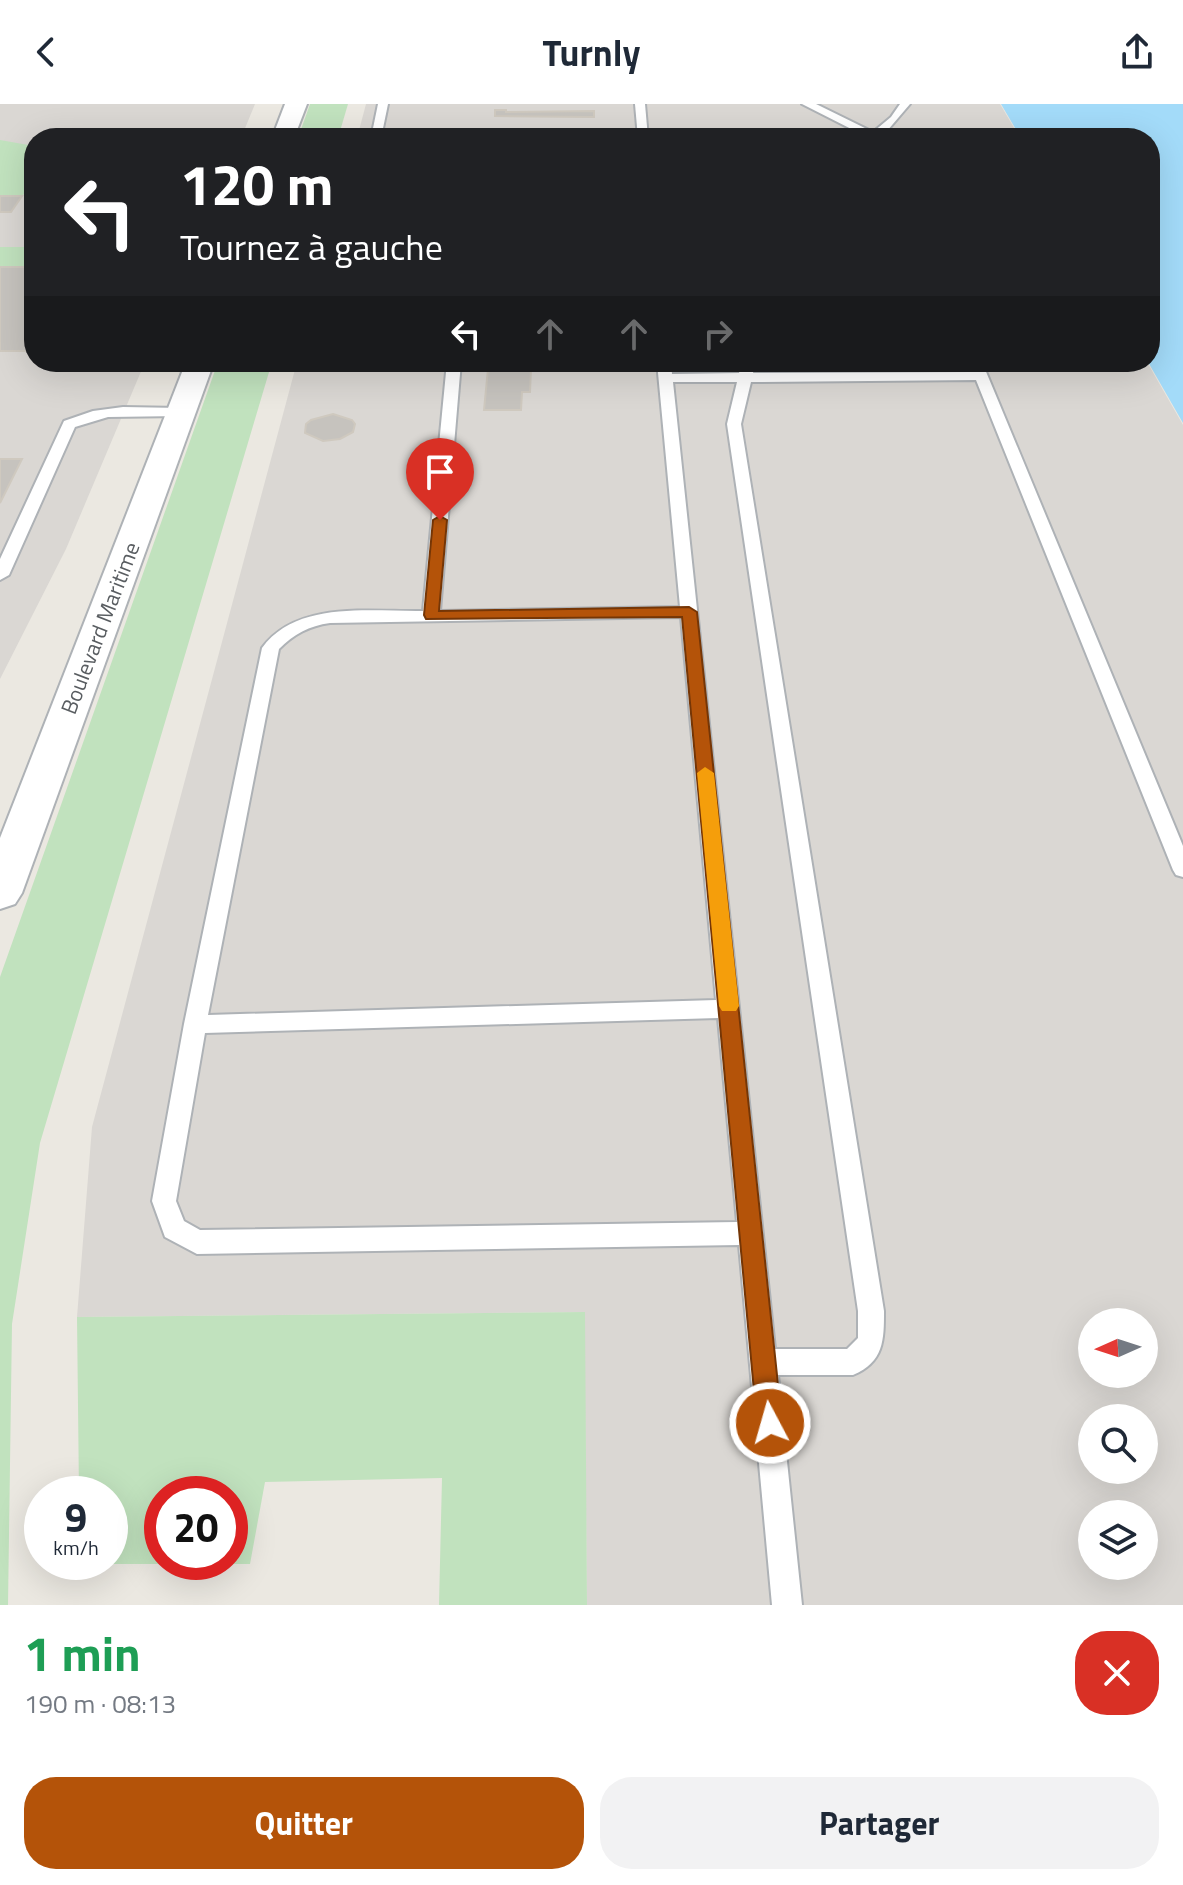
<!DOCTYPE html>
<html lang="fr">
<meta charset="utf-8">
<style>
:root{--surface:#fff;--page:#f2f2f3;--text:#1f2937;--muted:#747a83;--accent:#b45309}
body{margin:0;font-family:"Titillium Web",sans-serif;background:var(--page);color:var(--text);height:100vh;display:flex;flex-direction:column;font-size:30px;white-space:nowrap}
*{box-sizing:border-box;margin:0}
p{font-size:26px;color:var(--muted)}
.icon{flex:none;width:44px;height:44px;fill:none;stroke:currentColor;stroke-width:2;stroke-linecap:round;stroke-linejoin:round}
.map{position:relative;height:1501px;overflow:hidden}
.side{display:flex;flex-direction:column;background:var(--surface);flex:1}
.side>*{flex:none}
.top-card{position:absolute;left:24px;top:24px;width:1136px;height:244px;border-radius:32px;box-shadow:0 8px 32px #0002;background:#202124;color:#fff;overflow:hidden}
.needle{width:52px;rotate:267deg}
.controls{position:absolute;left:1078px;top:1204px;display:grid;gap:16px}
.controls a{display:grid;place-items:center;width:80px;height:80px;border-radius:50%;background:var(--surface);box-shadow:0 8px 32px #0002;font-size:40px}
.speed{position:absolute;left:24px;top:1372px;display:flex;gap:16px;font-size:40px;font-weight:700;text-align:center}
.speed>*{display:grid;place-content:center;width:104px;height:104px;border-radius:50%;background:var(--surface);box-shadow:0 8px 32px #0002;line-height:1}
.speed small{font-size:20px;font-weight:400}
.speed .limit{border:12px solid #d22;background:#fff;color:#111}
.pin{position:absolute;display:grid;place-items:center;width:68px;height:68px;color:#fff;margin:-82px -34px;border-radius:50% 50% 50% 0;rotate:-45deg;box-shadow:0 0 8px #0007}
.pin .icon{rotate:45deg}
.me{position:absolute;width:88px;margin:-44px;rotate:354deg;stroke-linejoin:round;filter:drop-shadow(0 0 6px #0008)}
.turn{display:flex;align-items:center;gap:28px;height:168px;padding:0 24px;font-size:36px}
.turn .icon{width:104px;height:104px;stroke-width:2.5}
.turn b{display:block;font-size:56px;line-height:68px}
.lanes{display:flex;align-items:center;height:76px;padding:0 24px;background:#0003;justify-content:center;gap:40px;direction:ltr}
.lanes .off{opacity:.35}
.round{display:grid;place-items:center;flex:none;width:84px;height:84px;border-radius:32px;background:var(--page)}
.summary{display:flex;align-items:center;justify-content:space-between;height:136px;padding:0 24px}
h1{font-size:48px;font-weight:700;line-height:60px;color:#1e9e55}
.action{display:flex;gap:16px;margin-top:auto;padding:16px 24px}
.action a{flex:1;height:92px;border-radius:32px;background:var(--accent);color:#fff;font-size:32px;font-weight:700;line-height:92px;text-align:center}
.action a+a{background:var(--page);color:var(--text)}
header{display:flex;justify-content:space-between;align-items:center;height:104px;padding:0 24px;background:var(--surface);font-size:36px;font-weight:700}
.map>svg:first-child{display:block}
</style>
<header><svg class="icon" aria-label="back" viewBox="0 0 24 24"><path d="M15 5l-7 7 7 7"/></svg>Turnly<svg class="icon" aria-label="share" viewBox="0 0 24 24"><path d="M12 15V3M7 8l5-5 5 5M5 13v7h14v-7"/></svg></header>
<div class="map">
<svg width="1183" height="1501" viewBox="0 0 1183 1501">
<rect width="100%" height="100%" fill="#ebe8e1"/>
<g fill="#dad7d3" fill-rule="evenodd">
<polygon points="0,0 255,0 241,34 34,34 34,258 145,258 66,445 0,575"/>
<polygon points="366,0 1000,0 1020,34 357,34"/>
<path d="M 297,258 L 1147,258 L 1183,321 L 1183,1501 L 587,1501 L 584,1208 L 77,1213 L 92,1023 ZM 1092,1218 L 1144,1218 L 1144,1270 L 1092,1270 ZM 1092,1314 L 1144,1314 L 1144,1366 L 1092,1366 ZM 1092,1410 L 1144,1410 L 1144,1462 L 1092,1462 Z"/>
</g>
<g fill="#c1e2be" fill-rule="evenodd">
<polygon points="310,0 348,0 338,34 298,34"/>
<polygon points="0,36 34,42 34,79 22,92 0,92"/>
<rect x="0" y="143" width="34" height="20"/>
<polygon points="218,258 272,258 40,1039 12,1220 8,1501 0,1501 0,873"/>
<path d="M 585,1208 L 587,1501 L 439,1501 L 442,1374 L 265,1378 L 250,1460 L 80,1460 L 110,1458 L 110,1390 L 79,1390 L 77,1213 ZM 230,1390 L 230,1458 L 162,1458 L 162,1390 Z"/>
</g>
<polygon fill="#a3dbf9" points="1001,0 1183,0 1183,319 1148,258 1150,34 1021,34"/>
<g fill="#c6c3be" stroke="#cfc9bf" stroke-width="2">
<polygon points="495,6 506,6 506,8 594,7 594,13 495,12"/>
<polygon points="0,92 22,92 11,108 0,108"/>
<polygon points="0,163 34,163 34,178 28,188 34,188 34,247 0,247"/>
<polygon points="488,265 531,265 530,288 522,288 521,306 484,306"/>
<polygon points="333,310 352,316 355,320 353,328 340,335 323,337 305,329 306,320 311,316"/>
<polygon points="0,355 22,355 0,399"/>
</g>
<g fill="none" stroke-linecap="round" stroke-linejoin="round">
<defs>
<g id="service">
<polygon points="378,0 388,0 381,34 371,34"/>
<polygon points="635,0 645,0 648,34 638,34"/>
<polygon points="802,0 816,0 873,28 891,13 900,0 910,0 881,34 869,34"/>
<path d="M 447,258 L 461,258 L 440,507 L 680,503 L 657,258 L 671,258 L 672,270 L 739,269 L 742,258 L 756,258 L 753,269 L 972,268 L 968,258 L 982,258 L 1183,742 L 1183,773 L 1176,771 L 1173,766 L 976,276 L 751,278 L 741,320 L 884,1207 C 884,1236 884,1258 853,1271 L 778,1271 L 802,1501 L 772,1501 L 739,1141 L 197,1150 L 165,1133 L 152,1097 L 184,920 L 262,544 C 297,496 371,508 423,507 ZM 673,278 L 737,278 L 727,320 L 858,1207 L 858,1234 L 847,1245 L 775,1245 ZM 681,513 L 716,896 L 208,911 L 279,545 C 294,530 309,522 330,519 ZM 718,914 L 737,1118 L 200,1126 L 184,1117 L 176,1097 L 205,929 Z"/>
<polygon points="123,303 181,304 188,308 181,312 108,313 75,323 9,471 0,476 0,455 64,317 93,307"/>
</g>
<g id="minor">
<polygon points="285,0 307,0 294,34 272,34"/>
<polygon points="186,258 214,258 22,789 15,800 0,805 0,734"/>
</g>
</defs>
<use href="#service" stroke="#aeb2b6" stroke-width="4"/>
<use href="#minor" stroke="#aeb2b6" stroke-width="4"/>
<use href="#service" fill="#fff" fill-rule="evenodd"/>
<use href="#minor" fill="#fff" fill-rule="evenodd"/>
</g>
<polygon fill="#b45309" stroke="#753606" stroke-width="2" points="440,412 447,416 439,507 689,503 697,508 782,1319 779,1327 770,1331 761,1327 757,1319 682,513 426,515 424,511 433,416"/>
<polygon fill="#f59e0b" points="705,663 714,669 739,902 736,907 722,907 719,902 697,669"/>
<g text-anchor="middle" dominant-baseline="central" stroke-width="7" stroke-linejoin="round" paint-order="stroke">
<g font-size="22" fill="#595d61" stroke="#fff">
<text transform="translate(100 524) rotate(-69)">Boulevard Maritime</text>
</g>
</g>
</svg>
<div class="controls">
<a><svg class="needle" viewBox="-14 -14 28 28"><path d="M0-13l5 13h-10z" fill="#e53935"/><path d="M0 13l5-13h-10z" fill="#747a83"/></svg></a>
<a><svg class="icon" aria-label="search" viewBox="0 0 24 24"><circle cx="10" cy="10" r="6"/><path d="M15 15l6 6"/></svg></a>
<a><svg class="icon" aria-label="layers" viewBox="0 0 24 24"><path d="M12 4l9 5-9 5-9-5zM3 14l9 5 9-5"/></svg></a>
</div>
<div class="speed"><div>9<small>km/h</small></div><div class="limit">20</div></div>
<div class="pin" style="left:440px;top:416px;background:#d93025"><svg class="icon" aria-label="arrive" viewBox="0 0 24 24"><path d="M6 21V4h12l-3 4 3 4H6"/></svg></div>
<svg class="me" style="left:770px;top:1319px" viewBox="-20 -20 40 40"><circle r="17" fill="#b45309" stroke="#fff" stroke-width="3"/><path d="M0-11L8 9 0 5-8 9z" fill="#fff"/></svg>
<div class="top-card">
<div class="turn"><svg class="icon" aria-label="left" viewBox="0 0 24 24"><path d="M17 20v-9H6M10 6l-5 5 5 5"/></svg><div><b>120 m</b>Tournez à gauche</div></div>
<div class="lanes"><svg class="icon" aria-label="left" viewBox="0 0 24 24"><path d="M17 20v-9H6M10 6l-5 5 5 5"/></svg><svg class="icon off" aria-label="ahead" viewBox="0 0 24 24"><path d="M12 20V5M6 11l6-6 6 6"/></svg><svg class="icon off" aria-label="ahead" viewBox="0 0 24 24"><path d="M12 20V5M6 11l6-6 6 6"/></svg><svg class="icon off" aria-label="right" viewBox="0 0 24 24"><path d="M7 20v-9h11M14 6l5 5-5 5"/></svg></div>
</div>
</div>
<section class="side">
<div class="summary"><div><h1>1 min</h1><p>190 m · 08:13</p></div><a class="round" style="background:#d93025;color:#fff"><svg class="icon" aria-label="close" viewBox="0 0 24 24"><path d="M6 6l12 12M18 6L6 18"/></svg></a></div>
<div class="action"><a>Quitter</a><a>Partager</a></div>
</section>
